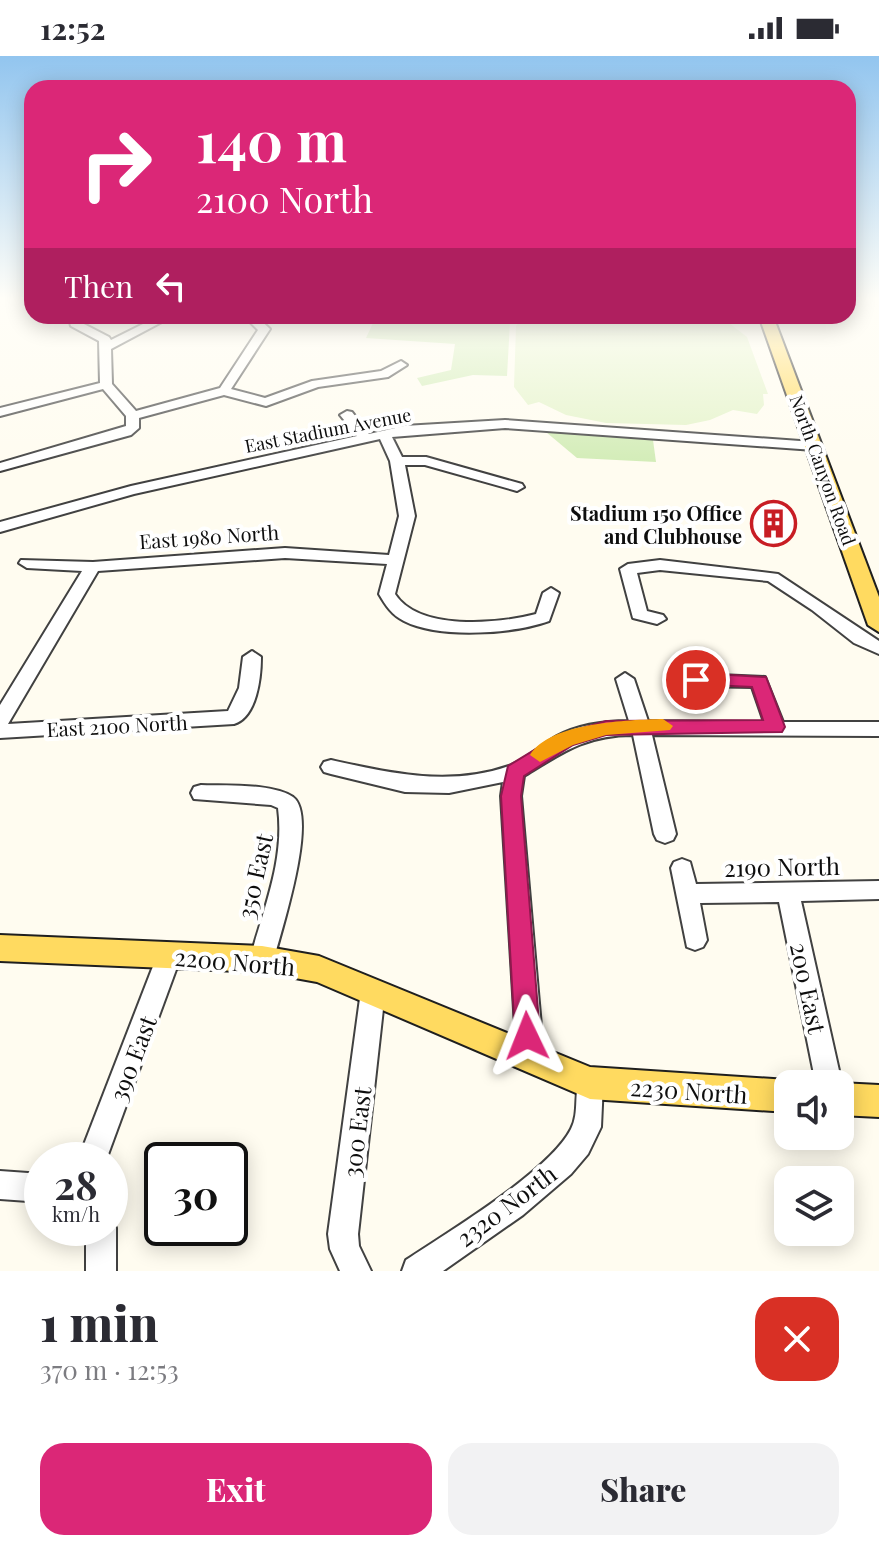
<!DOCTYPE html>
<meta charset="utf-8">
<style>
:root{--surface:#fff;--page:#f2f2f3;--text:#2b2b33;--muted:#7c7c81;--accent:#db2777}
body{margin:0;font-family:"Playfair Display",serif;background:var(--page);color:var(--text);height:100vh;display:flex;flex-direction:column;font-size:30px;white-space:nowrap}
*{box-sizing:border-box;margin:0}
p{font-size:26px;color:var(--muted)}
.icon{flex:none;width:44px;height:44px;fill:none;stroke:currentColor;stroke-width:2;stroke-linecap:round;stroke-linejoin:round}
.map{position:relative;height:1215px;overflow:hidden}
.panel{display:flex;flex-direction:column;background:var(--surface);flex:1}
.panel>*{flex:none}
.top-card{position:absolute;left:24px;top:24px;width:832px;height:244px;border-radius:24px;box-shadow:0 4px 20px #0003;background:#db2777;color:#fff;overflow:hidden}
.fabs{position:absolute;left:774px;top:1014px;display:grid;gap:16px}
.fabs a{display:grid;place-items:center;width:80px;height:80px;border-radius:16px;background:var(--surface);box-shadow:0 4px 20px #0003;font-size:40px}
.speed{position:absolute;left:24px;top:1086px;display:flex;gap:16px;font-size:40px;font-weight:700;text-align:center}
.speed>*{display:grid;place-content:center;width:104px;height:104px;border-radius:50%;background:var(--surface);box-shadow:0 4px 20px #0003;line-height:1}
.speed small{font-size:20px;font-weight:400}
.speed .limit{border:4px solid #111;border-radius:12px;background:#fff;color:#111}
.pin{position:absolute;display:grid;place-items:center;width:68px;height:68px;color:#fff;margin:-34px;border:4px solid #fff;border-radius:50%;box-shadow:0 2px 8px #0007}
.me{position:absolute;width:88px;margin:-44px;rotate:358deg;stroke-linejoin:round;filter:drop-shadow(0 0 6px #0008)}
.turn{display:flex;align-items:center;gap:28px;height:168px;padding:0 40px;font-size:36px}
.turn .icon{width:104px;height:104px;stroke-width:2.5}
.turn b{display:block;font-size:56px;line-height:68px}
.then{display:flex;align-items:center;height:76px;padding:0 40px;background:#0003;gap:16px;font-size:30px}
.round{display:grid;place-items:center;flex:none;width:84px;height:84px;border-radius:24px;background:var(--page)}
.headline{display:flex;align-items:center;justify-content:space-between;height:136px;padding:0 40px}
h1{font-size:48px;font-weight:800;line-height:60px}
.primary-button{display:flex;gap:16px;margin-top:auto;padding:16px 40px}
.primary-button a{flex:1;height:92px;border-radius:24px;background:var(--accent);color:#fff;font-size:32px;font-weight:800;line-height:92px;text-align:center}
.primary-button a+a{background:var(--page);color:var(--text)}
.status{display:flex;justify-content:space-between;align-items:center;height:56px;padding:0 40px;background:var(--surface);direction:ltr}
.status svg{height:22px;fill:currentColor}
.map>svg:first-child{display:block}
</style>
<div class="status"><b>12:52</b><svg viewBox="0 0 49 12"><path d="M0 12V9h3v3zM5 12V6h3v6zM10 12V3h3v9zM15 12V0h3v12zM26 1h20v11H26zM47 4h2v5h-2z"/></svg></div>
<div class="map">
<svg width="879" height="1215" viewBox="0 0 879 1215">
<rect width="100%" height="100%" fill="#fffcf0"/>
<g fill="#d2ecb6">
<polygon points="357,260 438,260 510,266 507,320 473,319 422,330 417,322 451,314 455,288 366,282 373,267"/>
<polygon points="546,376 653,384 656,406 577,402"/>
</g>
<polygon fill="#e4f3c9" points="524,260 724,263 747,281 768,338 763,338 764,349 757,358 733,354 710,364 686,369 606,367 566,359 539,346 528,349 514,331 516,270"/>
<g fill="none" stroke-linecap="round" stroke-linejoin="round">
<defs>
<g id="minor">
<polygon points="68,260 80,260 80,266 109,281 111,284 159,260 173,260 111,293 112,328 136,355 220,332 258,274 244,260 256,260 270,273 231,333 265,342 312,325 381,315 401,305 407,309 388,321 318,331 266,350 224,339 139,362 139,372 131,379 0,415 0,407 126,370 126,360 103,333 0,360 0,352 100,327 99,285 71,270"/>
<path d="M 347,355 L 352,356 L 369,378 L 404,370 L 505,364 L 814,386 L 821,390 L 814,394 L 505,372 L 392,381 L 402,401 L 426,401 L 522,428 L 524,431 L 517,435 L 425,409 L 405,409 L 415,460 L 395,538 C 419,575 497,568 536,558 L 543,537 L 551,532 L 559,537 L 549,565 C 513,578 439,583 404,565 C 392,559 386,550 379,538 L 387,508 L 285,502 L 98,515 L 8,668 L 228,655 L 239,632 L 243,601 L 252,595 L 261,601 C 261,621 257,661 234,668 L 0,682 L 0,649 L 82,515 L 27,512 L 19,507 L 21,504 L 93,506 L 285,492 L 389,499 L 399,460 L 390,405 L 380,383 L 134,438 L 0,476 L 0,466 L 131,430 L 357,380 L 340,359 Z"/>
<polygon points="660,504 778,518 879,585 879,598 854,587 812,554 768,525 660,514 637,517 647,555 663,559 666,563 657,568 633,562 620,513 628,508"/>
<path d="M 625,617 L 634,623 L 648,665 L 764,666 L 752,631 L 696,630 L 687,624 L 696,618 L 765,621 L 783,666 L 879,666 L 879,680 L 652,679 L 676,778 L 673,784 L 665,787 L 657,784 L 654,778 L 633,679 C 586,679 563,696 524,720 L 521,740 L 541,970 L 540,1001 L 536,1010 L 527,1013 L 518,1010 L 514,1001 L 515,970 L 501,740 L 503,726 L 449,737 L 405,736 L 331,718 L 324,716 L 321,711 L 324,706 L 331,704 C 390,717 449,731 509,710 C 526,704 541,689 557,680 C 578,669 605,665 629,665 L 616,623 Z"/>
<path d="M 201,729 C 226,730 272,727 293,741 C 319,760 281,875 274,903 L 270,911 L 262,914 L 254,911 L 250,903 C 263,854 285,804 278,752 L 271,749 L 194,743 L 191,737 L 194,731 Z"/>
<polygon points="682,803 690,806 696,828 879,825 879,843 801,845 842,1028 840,1033 840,1028 816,1028 779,846 700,847 707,884 703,891 695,894 687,891 671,812 674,806"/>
<polygon points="169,889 177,893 181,900 106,1104 78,1104 157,900 161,893"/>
<polygon points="373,924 382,927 385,935 358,1178 359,1190 371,1215 340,1215 330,1193 328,1178 361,935 364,927"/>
<path d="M 590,1014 L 599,1018 L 603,1027 L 601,1071 L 588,1098 L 571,1118 L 523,1159 L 443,1215 L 402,1215 L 406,1204 C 448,1176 550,1115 571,1073 C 580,1056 573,1035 581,1018 Z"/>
<polygon points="0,1115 42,1118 42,1146 0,1143"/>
<polygon points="110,1161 116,1172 116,1215 86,1215 86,1172 110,1172"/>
</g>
<g id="major">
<polygon points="759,260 773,260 879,541 879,576 868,569"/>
<polygon points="0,879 262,890 319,900 590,1011 788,1024 798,1028 788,1028 788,1056 590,1043 317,926 262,916 0,905"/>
<polygon points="840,1027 879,1029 879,1061 840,1059 840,1028 837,1028"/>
</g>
</defs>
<use href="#minor" stroke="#414141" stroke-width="4"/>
<use href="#major" stroke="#1f1f1f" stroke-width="4"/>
<use href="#minor" fill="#fff" fill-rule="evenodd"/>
<use href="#major" fill="#ffda60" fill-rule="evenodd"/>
</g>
<linearGradient id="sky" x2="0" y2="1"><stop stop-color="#92c5ef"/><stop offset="0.59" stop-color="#fffef8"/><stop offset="1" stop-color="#fffef8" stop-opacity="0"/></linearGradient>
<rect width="879" height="411" fill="url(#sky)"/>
<polygon fill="#db2777" stroke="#8e194d" stroke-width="2" points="696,617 766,621 785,671 782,676 606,679 573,689 524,720 521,740 540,980 537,989 527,992 518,989 515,980 501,740 508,710 559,679 606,665 763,664 752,631 690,628 687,624"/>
<path fill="#f59e0b" d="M 663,663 L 673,670 L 670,674 L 606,679 L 573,689 L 540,706 L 530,699 C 550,666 629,664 663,663 Z"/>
<defs>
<symbol id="building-ring" viewBox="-11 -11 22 22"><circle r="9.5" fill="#fff" stroke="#c81d24" stroke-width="1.5"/><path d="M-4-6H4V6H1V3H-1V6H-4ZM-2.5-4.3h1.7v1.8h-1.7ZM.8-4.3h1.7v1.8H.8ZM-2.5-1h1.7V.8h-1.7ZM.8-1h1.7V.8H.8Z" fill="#c81d24"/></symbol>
</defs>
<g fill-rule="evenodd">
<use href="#building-ring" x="748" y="442" width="51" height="51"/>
</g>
<g text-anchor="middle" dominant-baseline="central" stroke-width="8" stroke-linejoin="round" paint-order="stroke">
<g font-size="18" fill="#0e0e0e" stroke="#fff">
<text transform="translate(328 374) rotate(-11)">East Stadium Avenue</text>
<text transform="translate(823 414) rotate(70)">North Canyon Road</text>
</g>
<g font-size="20" font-weight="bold" fill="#0e0e0e" stroke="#fff" text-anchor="end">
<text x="742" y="456">Stadium 150 Office<tspan x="742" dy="23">and Clubhouse</tspan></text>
</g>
<g font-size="20" fill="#0e0e0e" stroke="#fff">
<text transform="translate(209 480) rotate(-4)">East 1980 North</text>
<text transform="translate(117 669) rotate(-3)">East 2100 North</text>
</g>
<g font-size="24" fill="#0e0e0e" stroke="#fff">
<text transform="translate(782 810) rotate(-1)">2190 North</text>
<text transform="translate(254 820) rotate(-77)">350 East</text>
<text transform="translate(235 905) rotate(5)">2200 North</text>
<text transform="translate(809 932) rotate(78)">200 East</text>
<text transform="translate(132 1002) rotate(-69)">390 East</text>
<text transform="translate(689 1034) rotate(4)">2230 North</text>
<text transform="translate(356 1076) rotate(-83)">300 East</text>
<text transform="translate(506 1149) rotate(-37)">2320 North</text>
</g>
</g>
</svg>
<div class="fabs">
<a><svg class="icon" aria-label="sound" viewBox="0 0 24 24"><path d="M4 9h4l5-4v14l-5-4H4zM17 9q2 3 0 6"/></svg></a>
<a><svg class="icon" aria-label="layers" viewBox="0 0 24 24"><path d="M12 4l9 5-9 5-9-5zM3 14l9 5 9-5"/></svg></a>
</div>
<div class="speed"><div>28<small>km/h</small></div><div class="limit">30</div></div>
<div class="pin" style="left:696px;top:624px;background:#d93025"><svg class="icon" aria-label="arrive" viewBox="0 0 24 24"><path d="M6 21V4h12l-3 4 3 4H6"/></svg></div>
<svg class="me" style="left:527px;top:980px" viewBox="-20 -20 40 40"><path d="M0-17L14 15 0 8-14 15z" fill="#db2777" stroke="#fff" stroke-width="4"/></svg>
<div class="top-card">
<div class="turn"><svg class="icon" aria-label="right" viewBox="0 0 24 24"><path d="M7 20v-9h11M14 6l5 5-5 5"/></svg><div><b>140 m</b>2100 North</div></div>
<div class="then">Then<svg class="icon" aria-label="left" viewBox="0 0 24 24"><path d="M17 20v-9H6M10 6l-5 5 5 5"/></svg></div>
</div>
</div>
<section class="panel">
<div class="headline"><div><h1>1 min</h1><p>370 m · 12:53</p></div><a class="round" style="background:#d93025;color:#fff"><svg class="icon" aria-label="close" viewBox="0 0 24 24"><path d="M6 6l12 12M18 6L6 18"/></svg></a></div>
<div class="primary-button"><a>Exit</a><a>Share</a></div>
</section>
